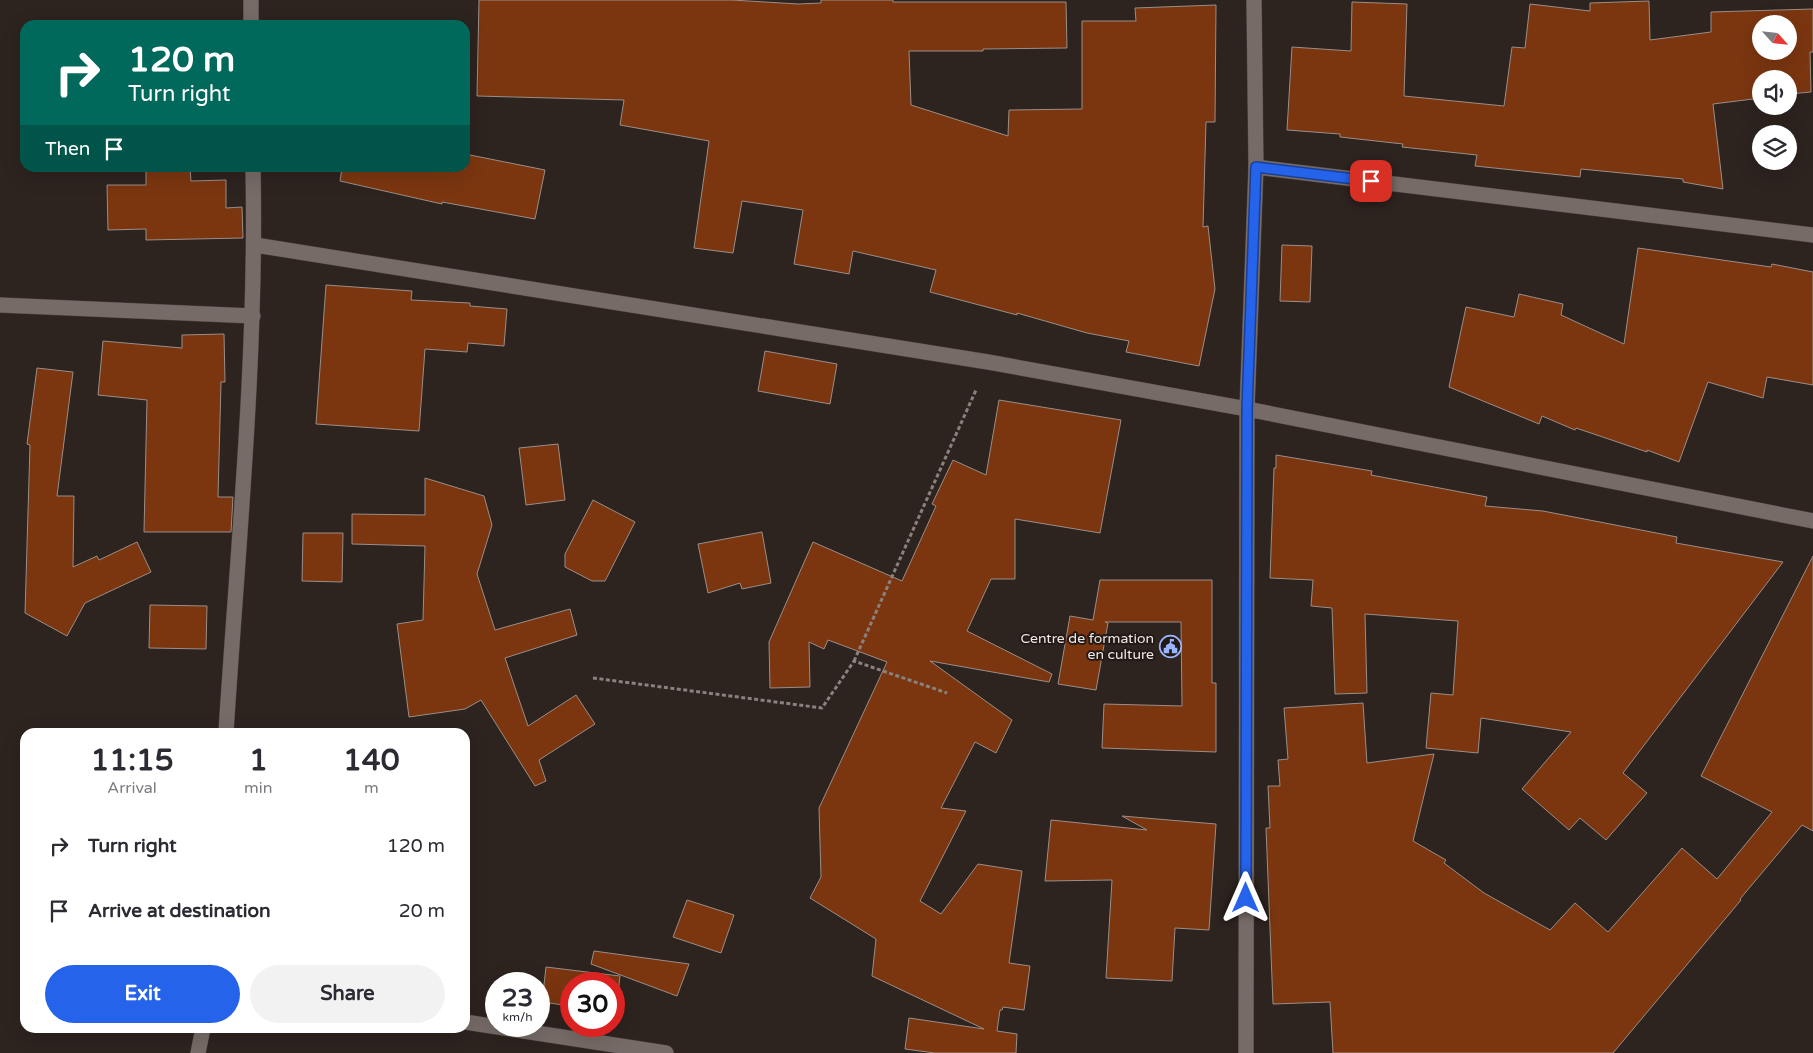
<!DOCTYPE html>
<style>
:root{--surface:#fff;--page:#f2f2f3;--text:#2b2b33;--muted:#7c7c81;--accent:#2563eb}
body{margin:0;font-family:"Varela Round",sans-serif;background:var(--page);color:var(--text);height:100vh;display:flex;flex-direction:column;font-size:19px;white-space:nowrap}
*{box-sizing:border-box;margin:0}
p{font-size:16px;color:var(--muted)}
.icon{flex:none;width:28px;height:28px;fill:none;stroke:currentColor;stroke-width:2;stroke-linecap:round;stroke-linejoin:round}
.map{position:relative;flex:1;overflow:hidden}
.panel{position:absolute;left:20px;top:728px;width:450px;height:305px;display:flex;flex-direction:column;background:var(--surface);border-radius:15px;box-shadow:0 5px 20px #0002}
.panel>*{flex:none}
.banner{position:absolute;left:20px;top:20px;width:450px;height:152px;border-radius:15px;box-shadow:0 5px 20px #0002;background:#00695c;color:#fff;overflow:hidden}
.needle{width:32px;rotate:117deg}
.tools{position:absolute;left:1752px;top:15px;display:grid;gap:10px}
.tools a{display:grid;place-items:center;width:45px;height:45px;border-radius:50%;background:var(--surface);box-shadow:0 5px 20px #0002;font-size:25px}
.speed{position:absolute;left:485px;top:972px;display:flex;gap:10px;font-size:25px;font-weight:700;text-align:center}
.speed>*{display:grid;place-content:center;width:65px;height:65px;border-radius:50%;background:var(--surface);box-shadow:0 5px 20px #0002;line-height:1}
.speed small{font-size:12px;font-weight:400}
.speed .limit{border:8px solid #d22;background:#fff;color:#111}
.pin{position:absolute;display:grid;place-items:center;width:42px;height:42px;color:#fff;margin:-21px;border-radius:10px;box-shadow:0 2px 8px #0006}
.me{position:absolute;width:55px;margin:-28px;rotate:0deg;stroke-linejoin:round;filter:drop-shadow(0 0 4px #0008)}
.turn{display:flex;align-items:center;gap:18px;height:105px;padding:0 25px;font-size:22px}
.turn .icon{width:65px;height:65px;stroke-width:2.5}
.turn b{display:block;font-size:35px;line-height:42px}
.then{display:flex;align-items:center;height:48px;padding:0 25px;background:#0003;gap:10px;font-size:19px}
.eta{display:flex;justify-content:space-evenly;align-items:center;height:85px;text-align:center}
.eta b{font-size:30px;font-weight:700;line-height:35px}
.cta{display:flex;gap:10px;margin-top:auto;padding:10px 25px}
.cta a{flex:1;height:58px;border-radius:30px;background:var(--accent);color:#fff;font-size:20px;font-weight:700;line-height:58px;text-align:center}
.cta a+a{background:var(--page);color:var(--text)}
ul{padding:0;list-style:none}
li{display:flex;align-items:center;gap:15px;height:65px;padding:0 25px}
li div{flex:1}
li b{display:block;font-size:19px}
li em{font-style:normal}
.map>svg:first-child{display:block}
</style>
<div class="map">
<svg width="1813" height="1053" viewBox="0 0 1813 1053">
<rect width="100%" height="100%" fill="#2d231f"/>
<g fill="#7b3610" stroke="#9a8e88" fill-rule="evenodd">
<polygon points="479,0 732,0 798,4 821,3 821,0 893,0 893,2 1066,2 1067,48 983,49 983,51 909,51 911,105 1008,136 1009,110 1082,109 1082,21 1136,21 1135,8 1216,5 1215,122 1206,122 1203,227 1208,226 1215,289 1199,366 1126,352 1129,341 1087,333 1017,313 1017,315 930,292 936,270 853,251 849,274 794,264 803,210 742,201 733,253 694,248 709,141 620,125 624,100 477,96"/>
<path d="M 1649,1 L 1650,40 L 1711,32 L 1711,12 L 1813,9 L 1813,52 L 1810,52 L 1811,92 L 1789,94 L 1789,79 L 1761,79 L 1761,98 L 1713,104 L 1723,189 L 1683,182 L 1683,179 L 1581,169 L 1580,177 L 1475,166 L 1477,155 L 1402,147 L 1403,144 L 1340,137 L 1340,134 L 1287,130 L 1292,47 L 1351,51 L 1352,2 L 1407,4 L 1404,96 L 1504,106 L 1512,47 L 1525,48 L 1530,4 L 1590,11 L 1590,3 ZM 1761,24 L 1789,24 L 1789,51 L 1761,51 Z"/>
<polygon points="465,154 545,170 535,219 442,202 442,204 340,181 342,168 465,168"/>
<polygon points="146,168 190,168 191,181 226,180 226,208 242,207 243,238 146,240 146,229 108,230 107,185 146,185"/>
<polygon points="1282,245 1312,246 1310,302 1280,301"/>
<polygon points="1638,248 1771,267 1772,264 1813,272 1813,385 1767,377 1763,398 1708,382 1679,462 1647,450 1647,452 1576,428 1575,430 1542,416 1539,424 1449,387 1466,307 1514,317 1519,294 1563,304 1561,315 1624,344"/>
<polygon points="326,285 412,291 411,300 470,303 470,306 507,309 504,346 468,343 467,352 425,349 419,431 316,424"/>
<polygon points="224,334 225,382 221,382 218,497 233,497 231,532 144,532 147,400 98,395 103,341 182,348 182,335"/>
<polygon points="765,351 837,364 830,404 758,391"/>
<polygon points="37,368 73,372 57,496 74,496 73,567 97,556 99,560 137,542 151,572 85,603 67,636 25,613 30,445 27,444"/>
<polygon points="999,400 1121,420 1100,533 1015,519 1015,579 991,579 967,631 1052,674 1049,682 930,661 1012,720 996,753 975,742 941,808 966,811 920,901 941,914 978,864 1022,871 1009,963 1030,966 1024,1010 1003,1007 1002,1010 1000,1010 997,1031 1017,1034 1016,1053 935,1053 905,1049 909,1018 984,1029 872,976 876,939 810,898 821,877 819,808 887,662 828,640 824,649 809,642 810,687 770,688 769,642 813,542 902,581 936,506 932,504 953,460 986,475"/>
<polygon points="558,444 565,500 526,505 519,448"/>
<polygon points="1276,455 1372,471 1371,475 1487,497 1485,506 1543,511 1677,537 1676,543 1783,562 1623,773 1647,793 1606,840 1580,818 1569,830 1522,789 1571,732 1481,718 1478,753 1426,748 1431,693 1453,695 1458,621 1365,614 1367,693 1335,694 1332,608 1311,606 1313,580 1270,578 1274,468 1276,468"/>
<polygon points="425,478 484,496 492,525 477,574 495,630 570,609 577,635 505,658 528,726 576,695 595,724 539,760 546,781 535,786 481,700 465,709 409,717 397,624 423,620 425,546 352,544 352,514 425,515"/>
<polygon points="593,500 635,522 605,581 592,581 565,567 565,554"/>
<polygon points="762,532 771,583 742,589 740,583 708,593 698,544"/>
<polygon points="303,533 343,533 342,582 302,581"/>
<polygon points="1813,556 1813,831 1802,825 1740,899 1741,900 1613,1053 1333,1053 1330,1002 1273,1004 1266,828 1270,828 1268,786 1280,786 1278,760 1288,759 1284,708 1363,703 1367,763 1434,754 1413,841 1446,860 1444,863 1484,893 1550,930 1575,903 1608,932 1682,848 1717,879 1772,812 1701,776"/>
<polygon points="1100,580 1212,580 1212,683 1216,683 1216,752 1102,748 1104,704 1182,706 1181,622 1105,622 1108,623 1096,690 1058,684 1070,616 1093,620"/>
<polygon points="150,605 207,606 206,649 149,648"/>
<polygon points="1122,816 1216,824 1209,930 1175,928 1172,981 1106,978 1112,880 1045,881 1051,820 1147,830"/>
<polygon points="687,900 734,915 721,953 673,937"/>
<polygon points="594,951 689,964 677,996 591,964"/>
<polygon points="546,967 620,976 616,1012 614,1011 614,984 571,984 571,1006 542,1002"/>
</g>
<g fill="none" stroke-linecap="round" stroke-linejoin="round">
<defs>
<g id="minor">
<polyline points="251,0 251,25"/>
<polyline points="1256,167 1813,235"/>
<polyline points="255,245 988,362 1247,409 1813,521"/>
<polyline points="0,305 253,316"/>
<path d="M 226,732 C 238,544 257,356 253,168"/>
<polyline points="465,1022 666,1053"/>
<polyline points="198,1053 203,1028"/>
<polyline points="1246,1053 1247,409 1256,167 1254,0"/>
</g>
</defs>
<use href="#minor" stroke="#49413e" stroke-width="16"/>
<g stroke="#8a827e" stroke-width="3" stroke-dasharray="4 2.5" stroke-linecap="butt">
<polyline points="854,661 976,390"/>
<polyline points="593,678 822,708 854,661 947,693"/>
</g>
<use href="#minor" stroke="#766b66" stroke-width="15"/>
</g>
<g fill="none" stroke-linecap="round" stroke-linejoin="round">
<defs>
<polyline id="route" points="1246,898 1247,409 1256,167 1371,181"/>
</defs>
<use href="#route" stroke="#184099" stroke-width="12"/>
<use href="#route" stroke="#2563eb" stroke-width="9"/>
</g>
<defs>
<symbol id="civic-ring" viewBox="-11 -11 22 22"><circle r="9.5" fill="#231a16" stroke="#9ab5fd" stroke-width="1.5"/><path d="M-.6-6.5H3V-4.5H.6V-3L4-1V1h2V6H-6V1h2V-1L-.6-3ZM-1.2 2.5V6h2.4V2.5Z" fill="#9ab5fd"/></symbol>
</defs>
<g fill-rule="evenodd">
<use href="#civic-ring" x="1158" y="634" width="25" height="25"/>
</g>
<g text-anchor="middle" dominant-baseline="central" stroke-width="4" stroke-linejoin="round" paint-order="stroke">
<g font-size="14" fill="#efe9e6" stroke="#231a16" text-anchor="end">
<text x="1154" y="638">Centre de formation<tspan x="1154" dy="16">en culture</tspan></text>
</g>
</g>
</svg>
<div class="tools">
<a><svg class="needle" viewBox="-14 -14 28 28"><path d="M0-13l5 13h-10z" fill="#e53935"/><path d="M0 13l5-13h-10z" fill="#7c7c81"/></svg></a>
<a><svg class="icon" aria-label="sound" viewBox="0 0 24 24"><path d="M4 9h4l5-4v14l-5-4H4zM17 9q2 3 0 6"/></svg></a>
<a><svg class="icon" aria-label="layers" viewBox="0 0 24 24"><path d="M12 4l9 5-9 5-9-5zM3 14l9 5 9-5"/></svg></a>
</div>
<div class="speed"><div>23<small>km/h</small></div><div class="limit">30</div></div>
<div class="pin" style="left:1371px;top:181px;background:#d93025"><svg class="icon" aria-label="arrive" viewBox="0 0 24 24"><path d="M6 21V4h12l-3 4 3 4H6"/></svg></div>
<svg class="me" style="left:1246px;top:898px" viewBox="-20 -20 40 40"><path d="M0-17L14 15 0 8-14 15z" fill="#2563eb" stroke="#fff" stroke-width="4"/></svg>
<div class="banner">
<div class="turn"><svg class="icon" aria-label="right" viewBox="0 0 24 24"><path d="M7 20v-9h11M14 6l5 5-5 5"/></svg><div><b>120 m</b>Turn right</div></div>
<div class="then">Then<svg class="icon" aria-label="arrive" viewBox="0 0 24 24"><path d="M6 21V4h12l-3 4 3 4H6"/></svg></div>
</div>
<section class="panel">
<div class="eta">
<div><b>11:15</b><p>Arrival</p></div>
<div><b>1</b><p>min</p></div>
<div><b>140</b><p>m</p></div>
</div>
<ul>
<li><svg class="icon" aria-label="right" viewBox="0 0 24 24"><path d="M7 20v-9h11M14 6l5 5-5 5"/></svg><div><b>Turn right</b></div><em>120 m</em></li>
<li><svg class="icon" aria-label="arrive" viewBox="0 0 24 24"><path d="M6 21V4h12l-3 4 3 4H6"/></svg><div><b>Arrive at destination</b></div><em>20 m</em></li>
</ul>
<div class="cta"><a>Exit</a><a>Share</a></div>
</section>
</div>
